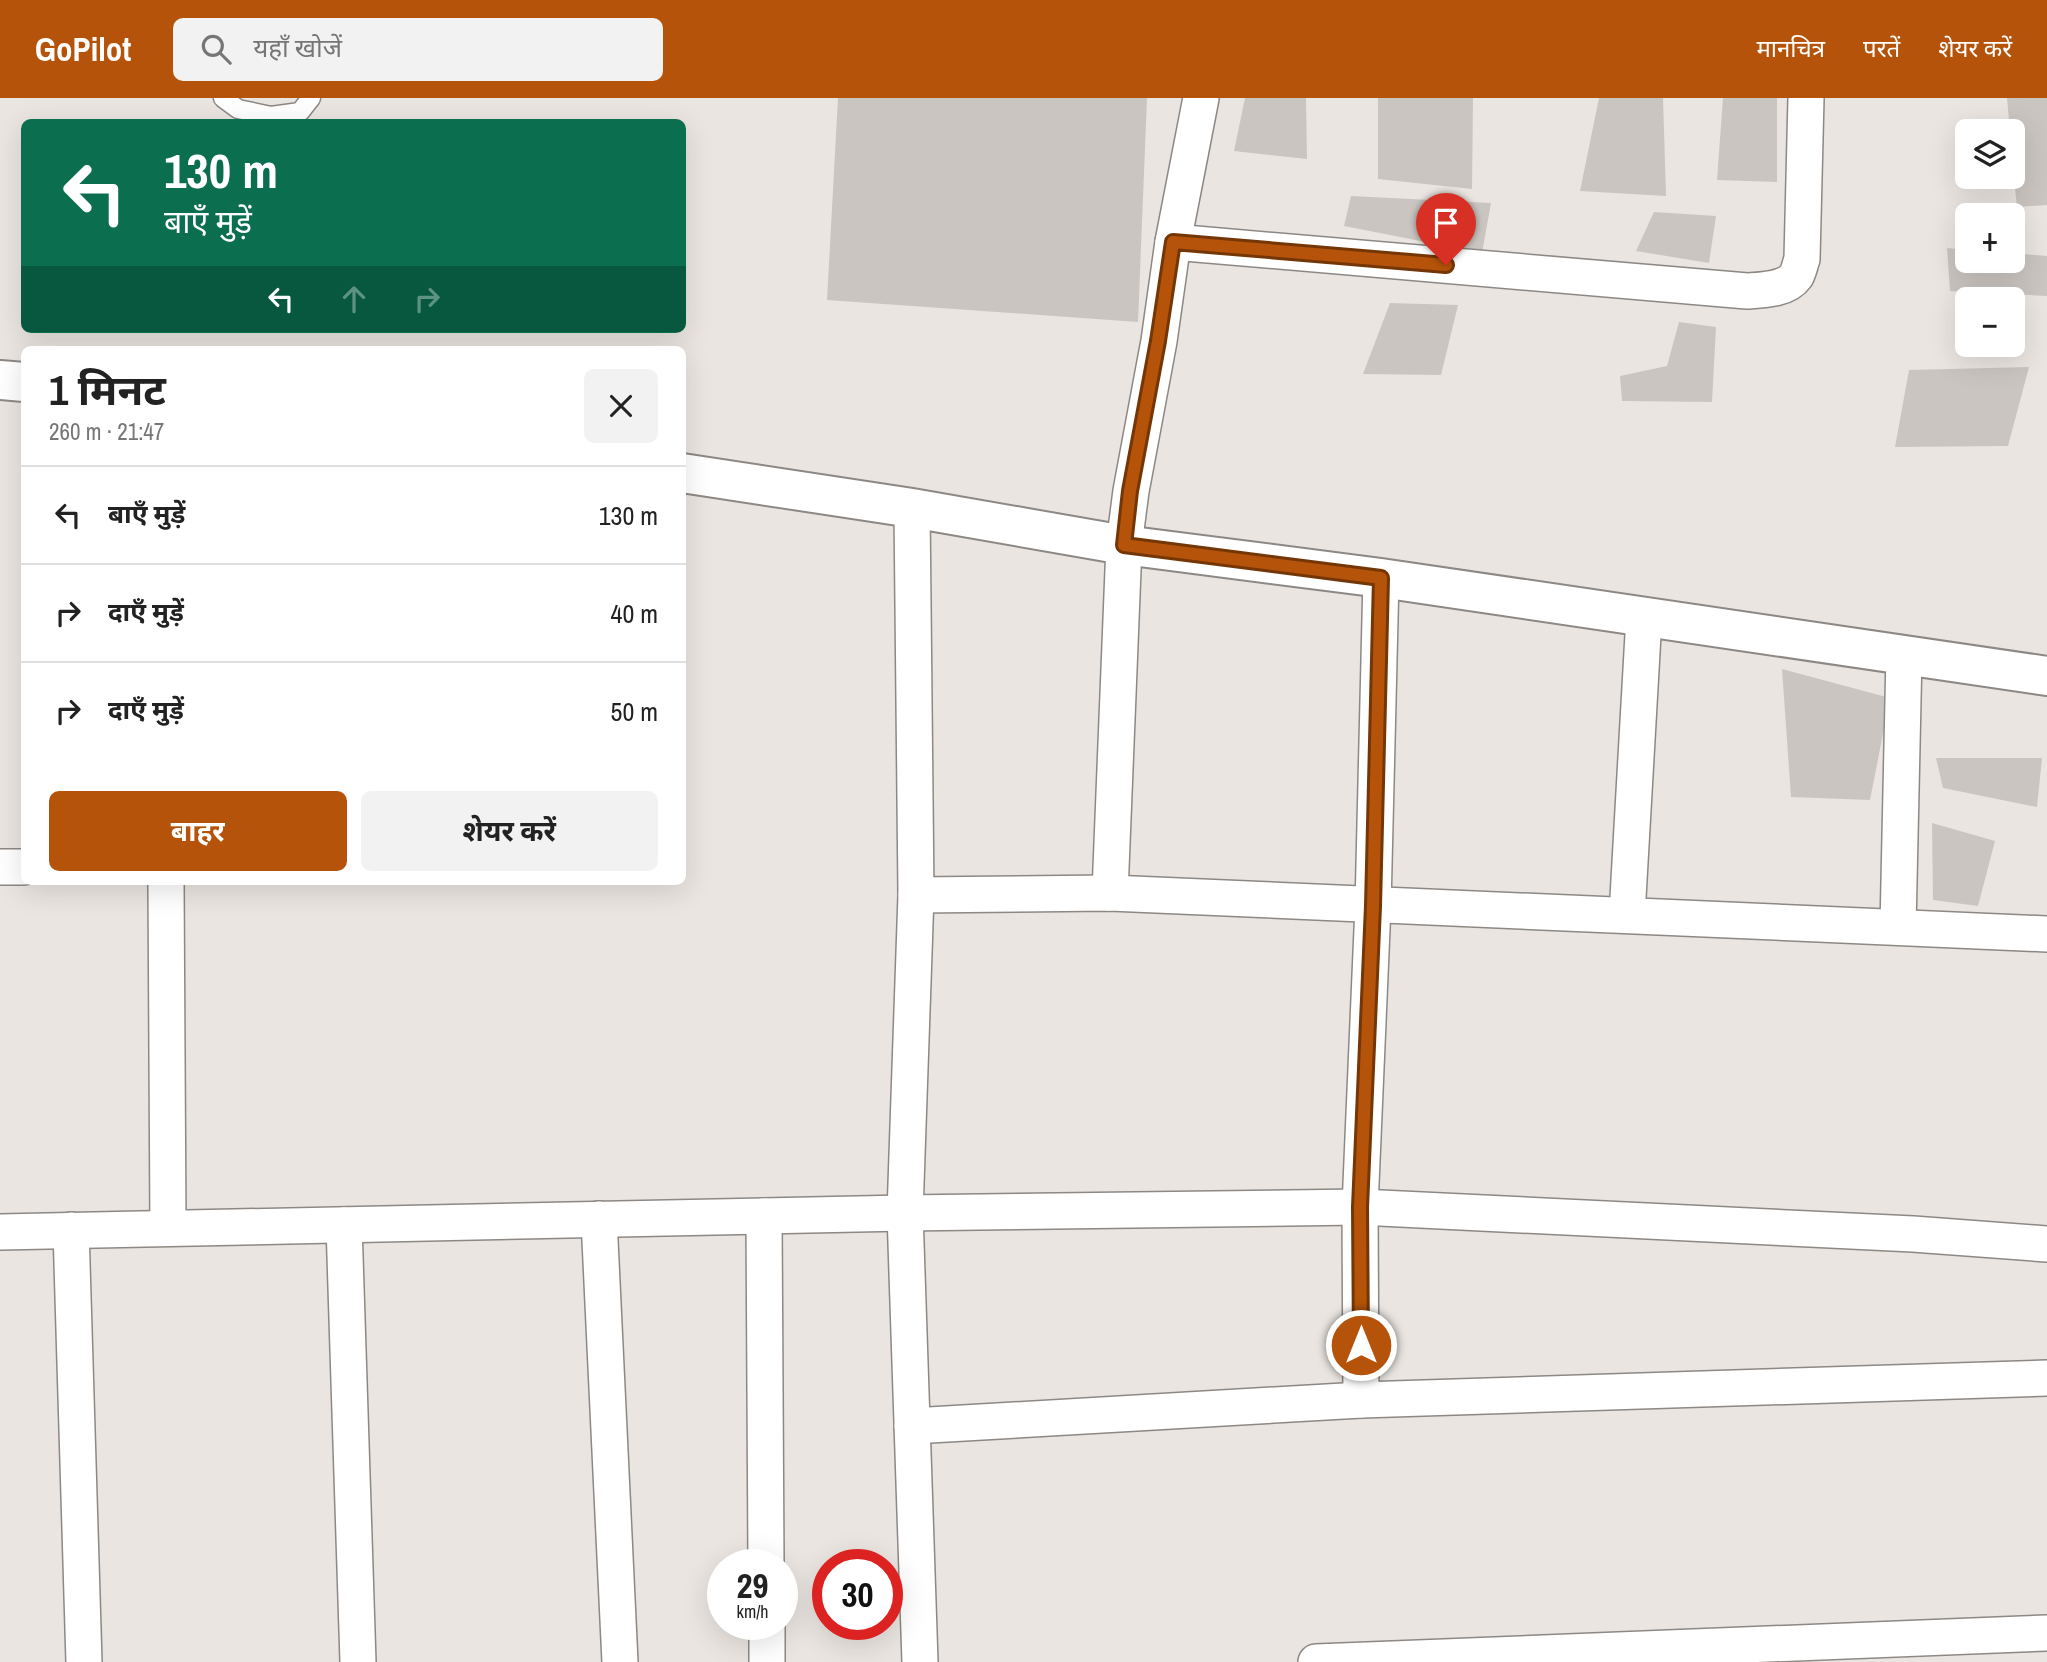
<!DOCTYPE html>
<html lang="hi">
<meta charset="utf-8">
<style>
:root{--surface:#fff;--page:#f2f2f2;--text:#222;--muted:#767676;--line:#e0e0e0;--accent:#b45309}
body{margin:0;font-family:"Archivo Narrow","Noto Sans Devanagari",sans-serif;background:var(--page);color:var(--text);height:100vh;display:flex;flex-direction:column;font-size:26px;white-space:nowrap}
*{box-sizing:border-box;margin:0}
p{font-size:23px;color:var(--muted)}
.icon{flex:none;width:38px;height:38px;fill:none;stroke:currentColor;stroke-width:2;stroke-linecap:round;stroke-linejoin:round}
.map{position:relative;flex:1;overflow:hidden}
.sheet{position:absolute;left:21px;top:248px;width:665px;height:539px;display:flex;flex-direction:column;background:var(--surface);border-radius:10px;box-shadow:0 7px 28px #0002}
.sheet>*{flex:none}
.top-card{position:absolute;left:21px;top:21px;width:665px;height:214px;border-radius:10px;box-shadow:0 7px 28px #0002;background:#0b6e4f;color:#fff;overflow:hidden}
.controls{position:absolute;left:1955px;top:21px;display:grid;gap:14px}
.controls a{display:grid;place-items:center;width:70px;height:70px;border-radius:10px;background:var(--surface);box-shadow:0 7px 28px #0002;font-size:35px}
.speed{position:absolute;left:707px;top:1451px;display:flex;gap:14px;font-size:35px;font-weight:700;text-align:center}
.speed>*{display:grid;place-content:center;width:91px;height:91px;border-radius:50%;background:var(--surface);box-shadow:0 7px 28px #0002;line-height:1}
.speed small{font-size:18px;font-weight:400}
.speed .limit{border:10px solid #d22;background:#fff;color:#111}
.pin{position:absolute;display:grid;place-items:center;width:60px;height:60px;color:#fff;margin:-72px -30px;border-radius:50% 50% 50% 0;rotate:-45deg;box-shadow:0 0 7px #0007}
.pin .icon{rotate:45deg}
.me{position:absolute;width:77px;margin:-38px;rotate:0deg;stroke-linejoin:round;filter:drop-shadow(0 0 5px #0008)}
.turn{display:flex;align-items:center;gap:24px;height:147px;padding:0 28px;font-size:32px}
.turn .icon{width:91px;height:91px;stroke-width:2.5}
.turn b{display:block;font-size:49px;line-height:60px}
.lanes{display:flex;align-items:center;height:66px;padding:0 28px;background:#0003;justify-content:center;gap:35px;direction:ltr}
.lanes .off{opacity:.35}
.round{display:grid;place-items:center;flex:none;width:74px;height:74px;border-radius:10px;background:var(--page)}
.headline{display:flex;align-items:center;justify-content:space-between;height:119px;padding:0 28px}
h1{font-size:42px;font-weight:700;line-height:52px}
.action{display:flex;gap:14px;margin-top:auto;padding:14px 28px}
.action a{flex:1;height:80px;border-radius:10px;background:var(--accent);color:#fff;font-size:28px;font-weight:700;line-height:80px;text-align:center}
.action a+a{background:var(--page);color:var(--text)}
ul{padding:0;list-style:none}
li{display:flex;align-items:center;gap:21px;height:98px;padding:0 28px;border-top:2px solid var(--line)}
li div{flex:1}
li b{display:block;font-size:26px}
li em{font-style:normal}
header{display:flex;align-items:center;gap:42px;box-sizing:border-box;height:98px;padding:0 35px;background:var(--accent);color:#fff}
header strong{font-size:33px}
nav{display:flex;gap:38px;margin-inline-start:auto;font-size:24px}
.search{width:490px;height:63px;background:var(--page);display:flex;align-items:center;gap:18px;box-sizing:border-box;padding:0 24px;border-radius:10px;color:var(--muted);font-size:26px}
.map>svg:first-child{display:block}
</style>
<header>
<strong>GoPilot</strong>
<div class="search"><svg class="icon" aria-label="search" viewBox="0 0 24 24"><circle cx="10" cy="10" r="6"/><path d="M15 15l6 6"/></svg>यहाँ खोजें</div>
<nav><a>मानचित्र</a><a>परतें</a><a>शेयर करें</a></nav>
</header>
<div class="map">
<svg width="2047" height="1564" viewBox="0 0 2047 1564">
<rect width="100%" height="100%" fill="#eae5e0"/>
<g fill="#cbc5c1">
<polygon points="838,0 1147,0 1138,224 827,202"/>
<polygon points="1245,0 1306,0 1307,61 1234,53"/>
<polygon points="1378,0 1473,0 1472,91 1378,81"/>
<polygon points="1599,0 1663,0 1666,98 1580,93"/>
<polygon points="1723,0 1777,0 1777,84 1717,82"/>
<polygon points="2007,0 2047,0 2047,107 2017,109 2012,64 2012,33 2010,33"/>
<polygon points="1351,98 1491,105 1482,155 1344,128"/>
<polygon points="1654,114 1716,118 1709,165 1636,153"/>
<polygon points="1947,150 1967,152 1967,163 2012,163 2012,155 2047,158 2047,198 1950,193"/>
<polygon points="1390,205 1458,207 1441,277 1363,276"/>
<polygon points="1679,224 1716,229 1712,304 1622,303 1620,278 1667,268"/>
<polygon points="2029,269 2008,348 1895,349 1909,272"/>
<polygon points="1782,571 1890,600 1870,702 1791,699"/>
<polygon points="1936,660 2042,660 2037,709 1943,690"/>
<polygon points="1932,725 1995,743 1978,808 1933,802"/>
</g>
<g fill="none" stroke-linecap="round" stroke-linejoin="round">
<defs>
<polyline id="service" points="223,0 238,11 271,18 300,14 311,0"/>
<g id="minor">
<path d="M 1173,144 L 1747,193 C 1762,192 1786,192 1796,178 C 1799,173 1800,166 1802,161 L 1806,0"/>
<polyline points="912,410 916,797 1110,795 2047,836"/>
<polyline points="0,769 24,769"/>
<polyline points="166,784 168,1130"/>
<polyline points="1110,795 1124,447 1131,393 1159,243 1173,144 1201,0"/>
<polyline points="916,797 905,1115 920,1564"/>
<polyline points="1627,817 1644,519"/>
<polyline points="1898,829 1904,557"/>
<polyline points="764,1118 766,1466"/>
<polyline points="599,1121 620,1564"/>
<polyline points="344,1127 358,1564"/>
<polyline points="71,1132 84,1564"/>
<polyline points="0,1134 905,1115 1360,1109 1913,1136 2047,1146"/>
<polyline points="1361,1302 1360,1109 1373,808 1381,480"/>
<polyline points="912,1328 1361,1302 2047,1280"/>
<polyline points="767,1526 767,1564"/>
<polyline points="1316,1564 2047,1535"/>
</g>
<g id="tertiary">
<polyline points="0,282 24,284"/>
<polyline points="682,375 912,410 1124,447 1381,480 2047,578"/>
</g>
</defs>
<use href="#service" stroke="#8d8884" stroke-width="21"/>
<use href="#minor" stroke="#8d8884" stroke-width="38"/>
<use href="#tertiary" stroke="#8d8884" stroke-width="42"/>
<use href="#service" stroke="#fff" stroke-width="18"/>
<use href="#minor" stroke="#fff" stroke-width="35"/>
<use href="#tertiary" stroke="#fff" stroke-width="38"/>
</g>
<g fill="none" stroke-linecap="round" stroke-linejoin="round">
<defs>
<polyline id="route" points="1361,1247 1360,1109 1373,808 1381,480 1124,447 1130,393 1158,243 1173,144 1446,167"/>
</defs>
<use href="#route" stroke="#753606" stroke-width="18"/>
<use href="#route" stroke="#b45309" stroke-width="12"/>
</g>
</svg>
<div class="controls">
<a><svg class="icon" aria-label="layers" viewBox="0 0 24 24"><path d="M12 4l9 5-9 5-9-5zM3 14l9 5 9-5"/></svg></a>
<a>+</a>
<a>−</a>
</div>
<div class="speed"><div>29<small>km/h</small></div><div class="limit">30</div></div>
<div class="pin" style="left:1446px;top:167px;background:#d93025"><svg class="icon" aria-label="arrive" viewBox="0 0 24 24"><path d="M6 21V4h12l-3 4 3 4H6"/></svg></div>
<svg class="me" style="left:1361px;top:1247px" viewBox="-20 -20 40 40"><circle r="17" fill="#b45309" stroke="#fff" stroke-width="3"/><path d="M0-11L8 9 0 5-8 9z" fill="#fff"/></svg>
<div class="top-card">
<div class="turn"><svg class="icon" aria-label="left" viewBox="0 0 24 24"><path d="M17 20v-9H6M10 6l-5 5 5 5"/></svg><div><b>130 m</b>बाएँ मुड़ें</div></div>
<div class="lanes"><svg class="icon" aria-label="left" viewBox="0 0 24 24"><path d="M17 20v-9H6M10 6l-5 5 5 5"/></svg><svg class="icon off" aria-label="ahead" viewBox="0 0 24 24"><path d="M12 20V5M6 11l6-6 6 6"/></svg><svg class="icon off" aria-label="right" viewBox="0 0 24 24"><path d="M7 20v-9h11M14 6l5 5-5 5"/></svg></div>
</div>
<section class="sheet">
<div class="headline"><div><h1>1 मिनट</h1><p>260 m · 21:47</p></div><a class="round"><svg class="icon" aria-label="close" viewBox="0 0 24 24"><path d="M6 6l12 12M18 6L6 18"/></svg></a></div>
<ul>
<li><svg class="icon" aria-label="left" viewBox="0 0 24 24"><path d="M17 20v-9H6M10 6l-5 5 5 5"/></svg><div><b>बाएँ मुड़ें</b></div><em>130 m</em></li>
<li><svg class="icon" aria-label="right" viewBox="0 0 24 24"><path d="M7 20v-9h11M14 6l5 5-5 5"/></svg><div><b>दाएँ मुड़ें</b></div><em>40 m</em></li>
<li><svg class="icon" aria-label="right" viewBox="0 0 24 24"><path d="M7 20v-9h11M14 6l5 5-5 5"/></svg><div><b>दाएँ मुड़ें</b></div><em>50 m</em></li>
</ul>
<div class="action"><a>बाहर</a><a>शेयर करें</a></div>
</section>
</div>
